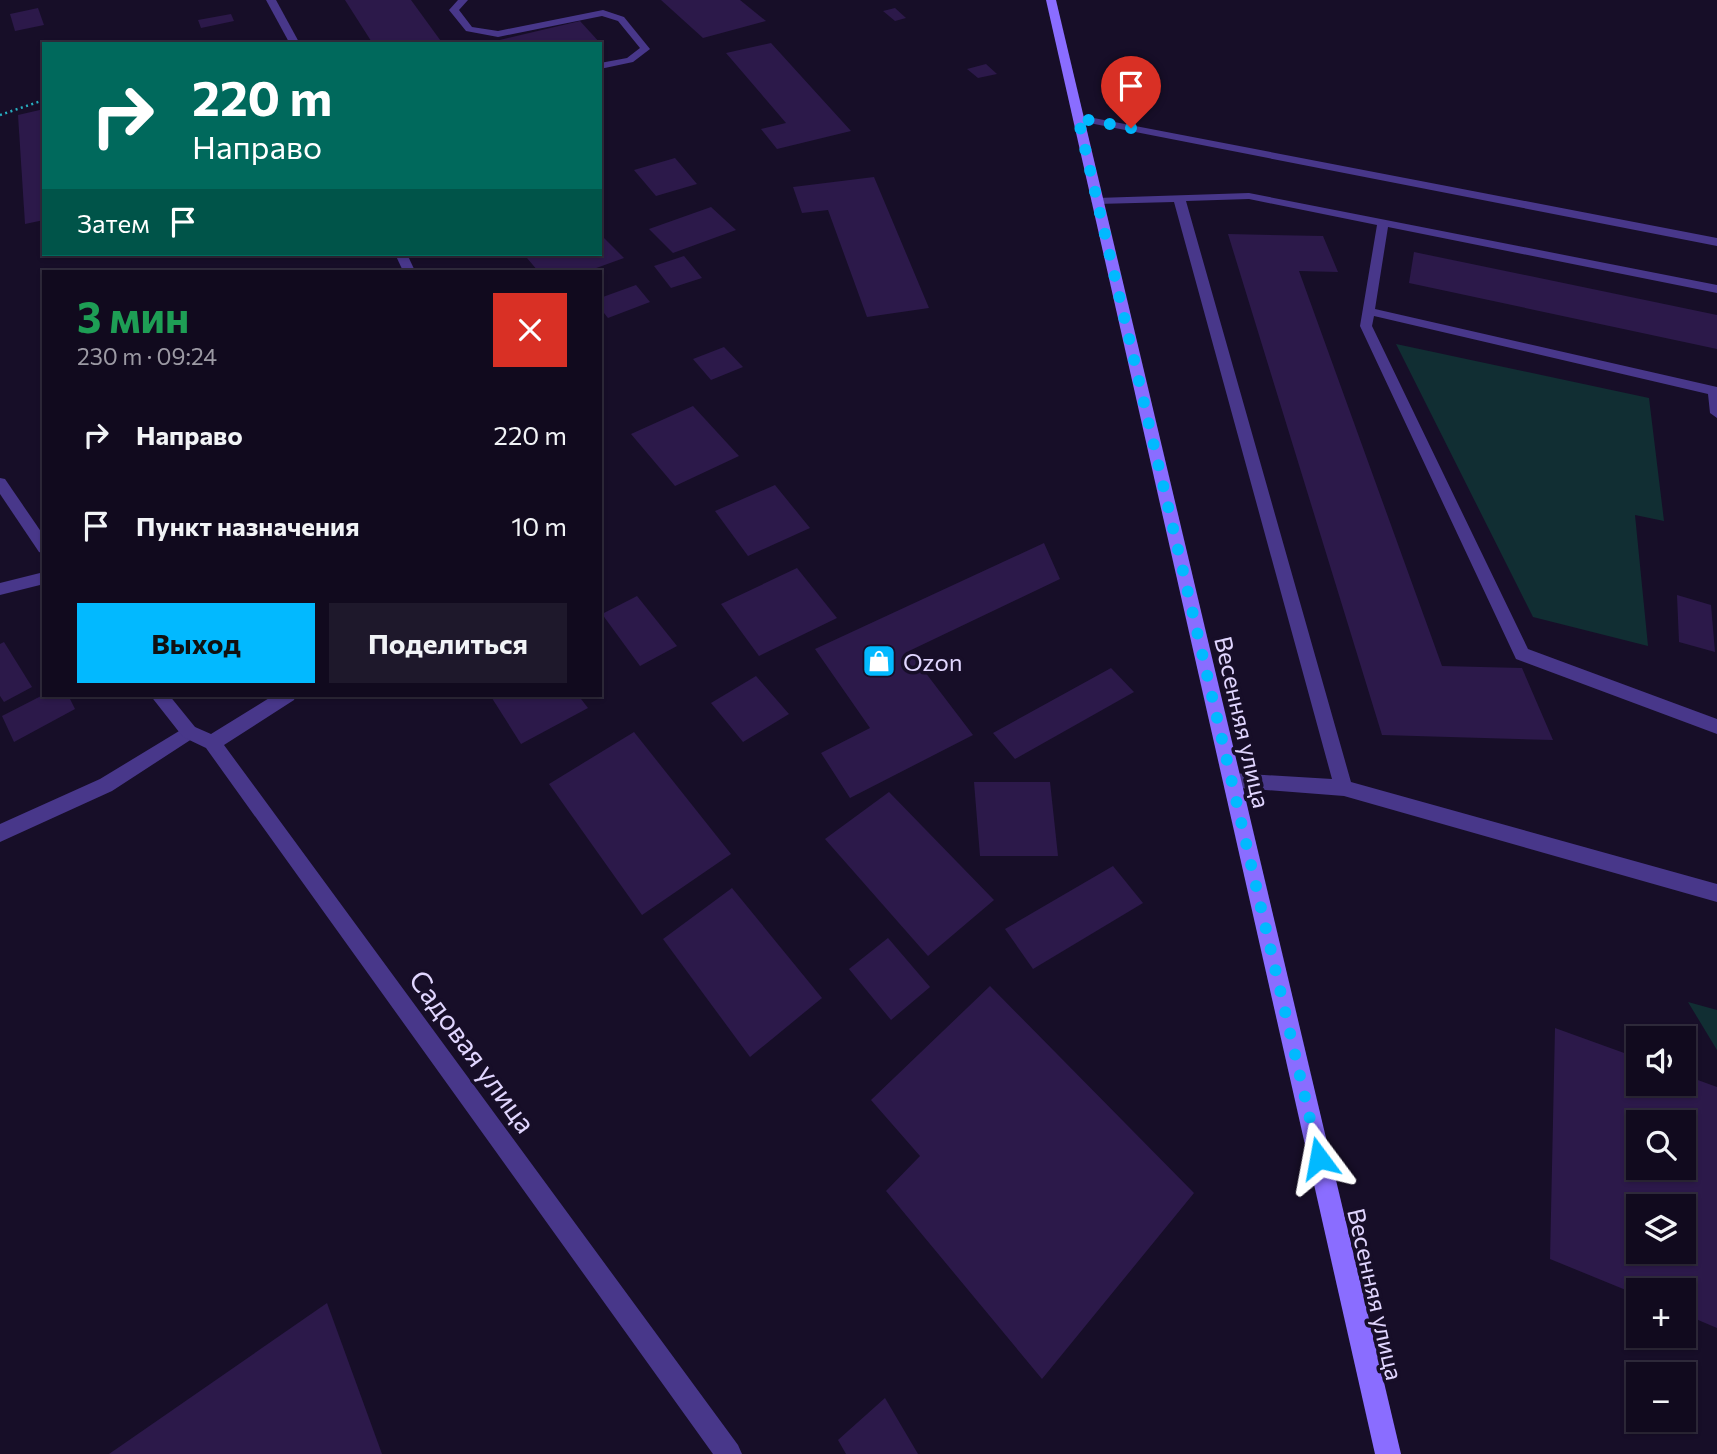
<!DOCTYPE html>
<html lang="ru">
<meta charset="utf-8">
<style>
:root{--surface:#110a1e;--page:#1e182b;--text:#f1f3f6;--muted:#9c9aa4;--line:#302b3c;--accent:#02b9ff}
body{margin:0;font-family:Commissioner,sans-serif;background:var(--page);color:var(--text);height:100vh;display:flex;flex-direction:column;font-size:26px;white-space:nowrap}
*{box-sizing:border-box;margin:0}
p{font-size:23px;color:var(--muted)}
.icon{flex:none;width:38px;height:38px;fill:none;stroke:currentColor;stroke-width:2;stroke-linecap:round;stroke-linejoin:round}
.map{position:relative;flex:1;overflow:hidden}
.drawer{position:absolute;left:42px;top:270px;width:560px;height:427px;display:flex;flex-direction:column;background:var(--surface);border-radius:0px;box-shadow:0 2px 5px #0004,0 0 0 2px var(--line)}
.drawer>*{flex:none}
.banner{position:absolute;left:42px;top:42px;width:560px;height:214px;border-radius:0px;box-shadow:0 2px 5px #0004,0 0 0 2px var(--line);background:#00695c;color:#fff;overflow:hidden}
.buttons{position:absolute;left:1626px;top:1026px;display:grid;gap:14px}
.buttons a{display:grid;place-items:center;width:70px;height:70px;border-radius:0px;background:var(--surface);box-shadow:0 2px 5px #0004,0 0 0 2px var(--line);font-size:35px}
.pin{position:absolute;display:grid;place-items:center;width:60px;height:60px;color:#fff;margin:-72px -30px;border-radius:50% 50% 50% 0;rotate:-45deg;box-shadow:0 0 7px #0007}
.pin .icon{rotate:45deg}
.me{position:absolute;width:77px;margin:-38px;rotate:347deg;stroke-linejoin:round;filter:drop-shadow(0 0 5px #0008)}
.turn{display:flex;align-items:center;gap:24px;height:147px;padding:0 35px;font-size:32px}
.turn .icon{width:91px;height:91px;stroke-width:2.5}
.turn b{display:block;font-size:49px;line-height:60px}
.then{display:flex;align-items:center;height:66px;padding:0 35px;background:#0003;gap:14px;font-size:26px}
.round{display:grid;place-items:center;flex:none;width:74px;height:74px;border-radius:0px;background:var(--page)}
.headline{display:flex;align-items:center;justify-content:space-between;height:119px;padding:0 35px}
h1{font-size:42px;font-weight:700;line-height:52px;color:#1e9e55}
.primary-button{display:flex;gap:14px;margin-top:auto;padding:14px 35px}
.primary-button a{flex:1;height:80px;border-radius:0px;background:var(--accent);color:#111;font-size:28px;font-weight:700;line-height:80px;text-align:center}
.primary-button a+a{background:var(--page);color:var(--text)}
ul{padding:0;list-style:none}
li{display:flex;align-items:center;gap:21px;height:91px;padding:0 35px}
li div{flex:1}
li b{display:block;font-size:26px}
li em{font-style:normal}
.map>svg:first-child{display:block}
</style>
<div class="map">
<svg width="1717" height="1454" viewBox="0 0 1717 1454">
<rect width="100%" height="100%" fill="#170e28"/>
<g fill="#112e33">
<polygon points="1396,344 1649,398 1664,521 1635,515 1648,646 1533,617"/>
<polygon points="1688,1002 1717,1010 1717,1050"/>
</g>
<g fill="#2c194a" fill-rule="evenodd">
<polygon points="345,0 411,0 443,44 373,44"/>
<polygon points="661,0 740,0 766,21 703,38"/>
<polygon points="38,8 44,25 15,31 10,14"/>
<polygon points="895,8 906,18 895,21 883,11"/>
<polygon points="231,14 234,21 201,28 198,20"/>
<polygon points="580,21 601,44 487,44 487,43"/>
<polygon points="771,43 851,131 777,149 761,129 786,123 726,53"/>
<polygon points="986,64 997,74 978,78 967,69"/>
<polygon points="44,109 44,220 25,224 18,115"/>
<polygon points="675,158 697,184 656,196 634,170"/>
<polygon points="874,177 929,308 867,317 828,210 802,213 793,187"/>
<polygon points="711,207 736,230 673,253 649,229"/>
<polygon points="600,234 624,258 588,271 538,271 527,258 540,254 600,254"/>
<polygon points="1228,234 1323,236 1338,272 1299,271 1442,666 1522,668 1553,740 1382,735"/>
<polygon points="1414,252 1717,315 1717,349 1409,283"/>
<polygon points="684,256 702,278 671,288 654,266"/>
<polygon points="636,285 650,302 608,318 600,308 600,298"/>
<polygon points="724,347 743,367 711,380 693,359"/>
<polygon points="693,406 739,456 675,486 631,434"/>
<polygon points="775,485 810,528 748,556 715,511"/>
<polygon points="1044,543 1060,579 909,651 973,735 850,798 821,753 870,728 815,649"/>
<polygon points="797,568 837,618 759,656 721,604"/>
<polygon points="1677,595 1711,605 1715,652 1679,642"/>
<polygon points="637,596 677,646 640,666 602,614"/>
<polygon points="4,642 32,687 4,702 0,696 0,644"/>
<polygon points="1111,668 1134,692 1015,759 993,733"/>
<polygon points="756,676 789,714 743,742 711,703"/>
<polygon points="43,695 68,695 75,709 14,742 2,716"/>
<polygon points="490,695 578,695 588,708 521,744"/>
<polygon points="634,732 731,854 642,915 549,784"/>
<polygon points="974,782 1050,782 1058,856 980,856"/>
<polygon points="889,792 994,900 928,956 825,839"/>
<polygon points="1113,866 1143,903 1033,969 1005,929"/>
<polygon points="732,888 822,998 750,1057 663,939"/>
<polygon points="888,938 930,987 891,1020 849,969"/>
<polygon points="990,986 1194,1193 1042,1379 886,1191 920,1156 871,1100"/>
<path d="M 1555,1028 L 1638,1058 L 1638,1083 L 1684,1083 L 1684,1075 L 1717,1087 L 1717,1328 L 1684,1314 L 1684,1290 L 1638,1290 L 1638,1295 L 1550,1259 ZM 1638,1122 L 1684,1122 L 1684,1167 L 1638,1167 ZM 1638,1206 L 1684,1206 L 1684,1251 L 1638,1251 Z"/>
<polygon points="327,1303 382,1454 109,1454"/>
<polygon points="885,1398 918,1454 846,1454 838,1440"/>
</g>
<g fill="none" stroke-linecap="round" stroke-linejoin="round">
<polyline stroke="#28afc0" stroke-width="2.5" stroke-dasharray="2 3.5" stroke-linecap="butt" points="0,115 44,100"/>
<g fill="#48378a" fill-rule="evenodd">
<polygon points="458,0 468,0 459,10 472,27 498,31 603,10 624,17 650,49 633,62 600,69 600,63 627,58 640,48 618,21 602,16 498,37 466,31 449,10"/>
<polygon points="1078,115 1717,238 1717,246 1074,120 1073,118"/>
<polygon points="1249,193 1717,285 1717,293 1388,227 1375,309 1717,387 1717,418 1710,413 1708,394 1374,316 1372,326 1528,649 1717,719 1717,734 1516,659 1360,326 1377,225 1249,199 1186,201 1351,782 1717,884 1717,902 1344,796 1226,787 1223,781 1226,775 1232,773 1332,779 1174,202 1097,204 1091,201 1097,198"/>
<polygon points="189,725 195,727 198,732 195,737 112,791 0,842 0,824 100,779"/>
</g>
<g fill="#48378a" fill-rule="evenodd">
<polygon points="266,0 276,0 300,44 290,44"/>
<polygon points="395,254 407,254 415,271 403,271"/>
<polygon points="0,478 5,479 44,536 44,554 39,552 0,494"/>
<polygon points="44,572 44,584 0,595 0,583"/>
<polygon points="150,695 169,695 195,727 211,734 274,695 296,695 294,700 224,745 738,1445 742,1454 713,1454 206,748 183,737"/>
</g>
<polygon fill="#8a6dff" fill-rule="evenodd" points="1046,0 1056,0 1401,1454 1375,1454"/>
</g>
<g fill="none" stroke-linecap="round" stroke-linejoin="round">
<polyline stroke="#02b9ff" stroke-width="12" stroke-dasharray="0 21.6" points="1131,128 1078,118 1319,1158"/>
</g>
<defs>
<symbol id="shop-square" viewBox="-11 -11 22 22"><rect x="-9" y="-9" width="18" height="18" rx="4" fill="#02b9ff" stroke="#170e28"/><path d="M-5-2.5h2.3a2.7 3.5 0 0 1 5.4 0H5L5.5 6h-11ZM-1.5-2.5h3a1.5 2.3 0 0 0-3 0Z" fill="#fff"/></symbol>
</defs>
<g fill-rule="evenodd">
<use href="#shop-square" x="860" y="642" width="38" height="38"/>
</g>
<g text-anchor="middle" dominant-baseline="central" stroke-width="7" stroke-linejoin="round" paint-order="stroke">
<g font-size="24" fill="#e1d6ff" stroke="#170e28" text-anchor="start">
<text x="903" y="661">Ozon</text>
</g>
<g font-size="24" fill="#e1d6ff" stroke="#170e28">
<text transform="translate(1243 722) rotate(77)">Весенняя улица</text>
<text transform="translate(1376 1294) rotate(77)">Весенняя улица</text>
</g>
<g font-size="28" fill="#e1d6ff" stroke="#170e28">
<text transform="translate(473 1051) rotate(54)">Садовая улица</text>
</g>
</g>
</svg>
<div class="buttons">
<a><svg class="icon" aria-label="sound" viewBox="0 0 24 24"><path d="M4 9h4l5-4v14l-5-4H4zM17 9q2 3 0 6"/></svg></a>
<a><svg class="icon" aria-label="search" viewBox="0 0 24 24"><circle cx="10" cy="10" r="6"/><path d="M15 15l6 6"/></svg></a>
<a><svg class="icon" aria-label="layers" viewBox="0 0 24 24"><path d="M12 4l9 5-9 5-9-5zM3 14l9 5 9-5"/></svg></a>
<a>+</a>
<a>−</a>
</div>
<div class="pin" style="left:1131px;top:128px;background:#d93025"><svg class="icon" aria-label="arrive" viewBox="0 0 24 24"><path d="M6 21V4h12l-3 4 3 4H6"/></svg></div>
<svg class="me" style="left:1319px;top:1158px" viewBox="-20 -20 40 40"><path d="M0-17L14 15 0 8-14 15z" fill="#02b9ff" stroke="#fff" stroke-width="4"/></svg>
<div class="banner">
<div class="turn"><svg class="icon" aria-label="right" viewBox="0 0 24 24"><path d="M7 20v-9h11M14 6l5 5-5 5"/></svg><div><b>220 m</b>Направо</div></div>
<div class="then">Затем<svg class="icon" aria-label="arrive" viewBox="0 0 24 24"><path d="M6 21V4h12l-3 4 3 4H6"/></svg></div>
</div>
<section class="drawer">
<div class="headline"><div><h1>3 мин</h1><p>230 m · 09:24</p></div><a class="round" style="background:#d93025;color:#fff"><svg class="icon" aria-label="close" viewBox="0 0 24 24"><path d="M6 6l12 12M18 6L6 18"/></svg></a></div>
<ul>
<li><svg class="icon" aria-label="right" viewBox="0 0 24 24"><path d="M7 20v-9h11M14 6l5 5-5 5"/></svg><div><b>Направо</b></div><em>220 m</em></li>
<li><svg class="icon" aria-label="arrive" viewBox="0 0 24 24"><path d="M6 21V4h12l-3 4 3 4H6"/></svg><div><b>Пункт назначения</b></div><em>10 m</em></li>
</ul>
<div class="primary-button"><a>Выход</a><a>Поделиться</a></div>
</section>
</div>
